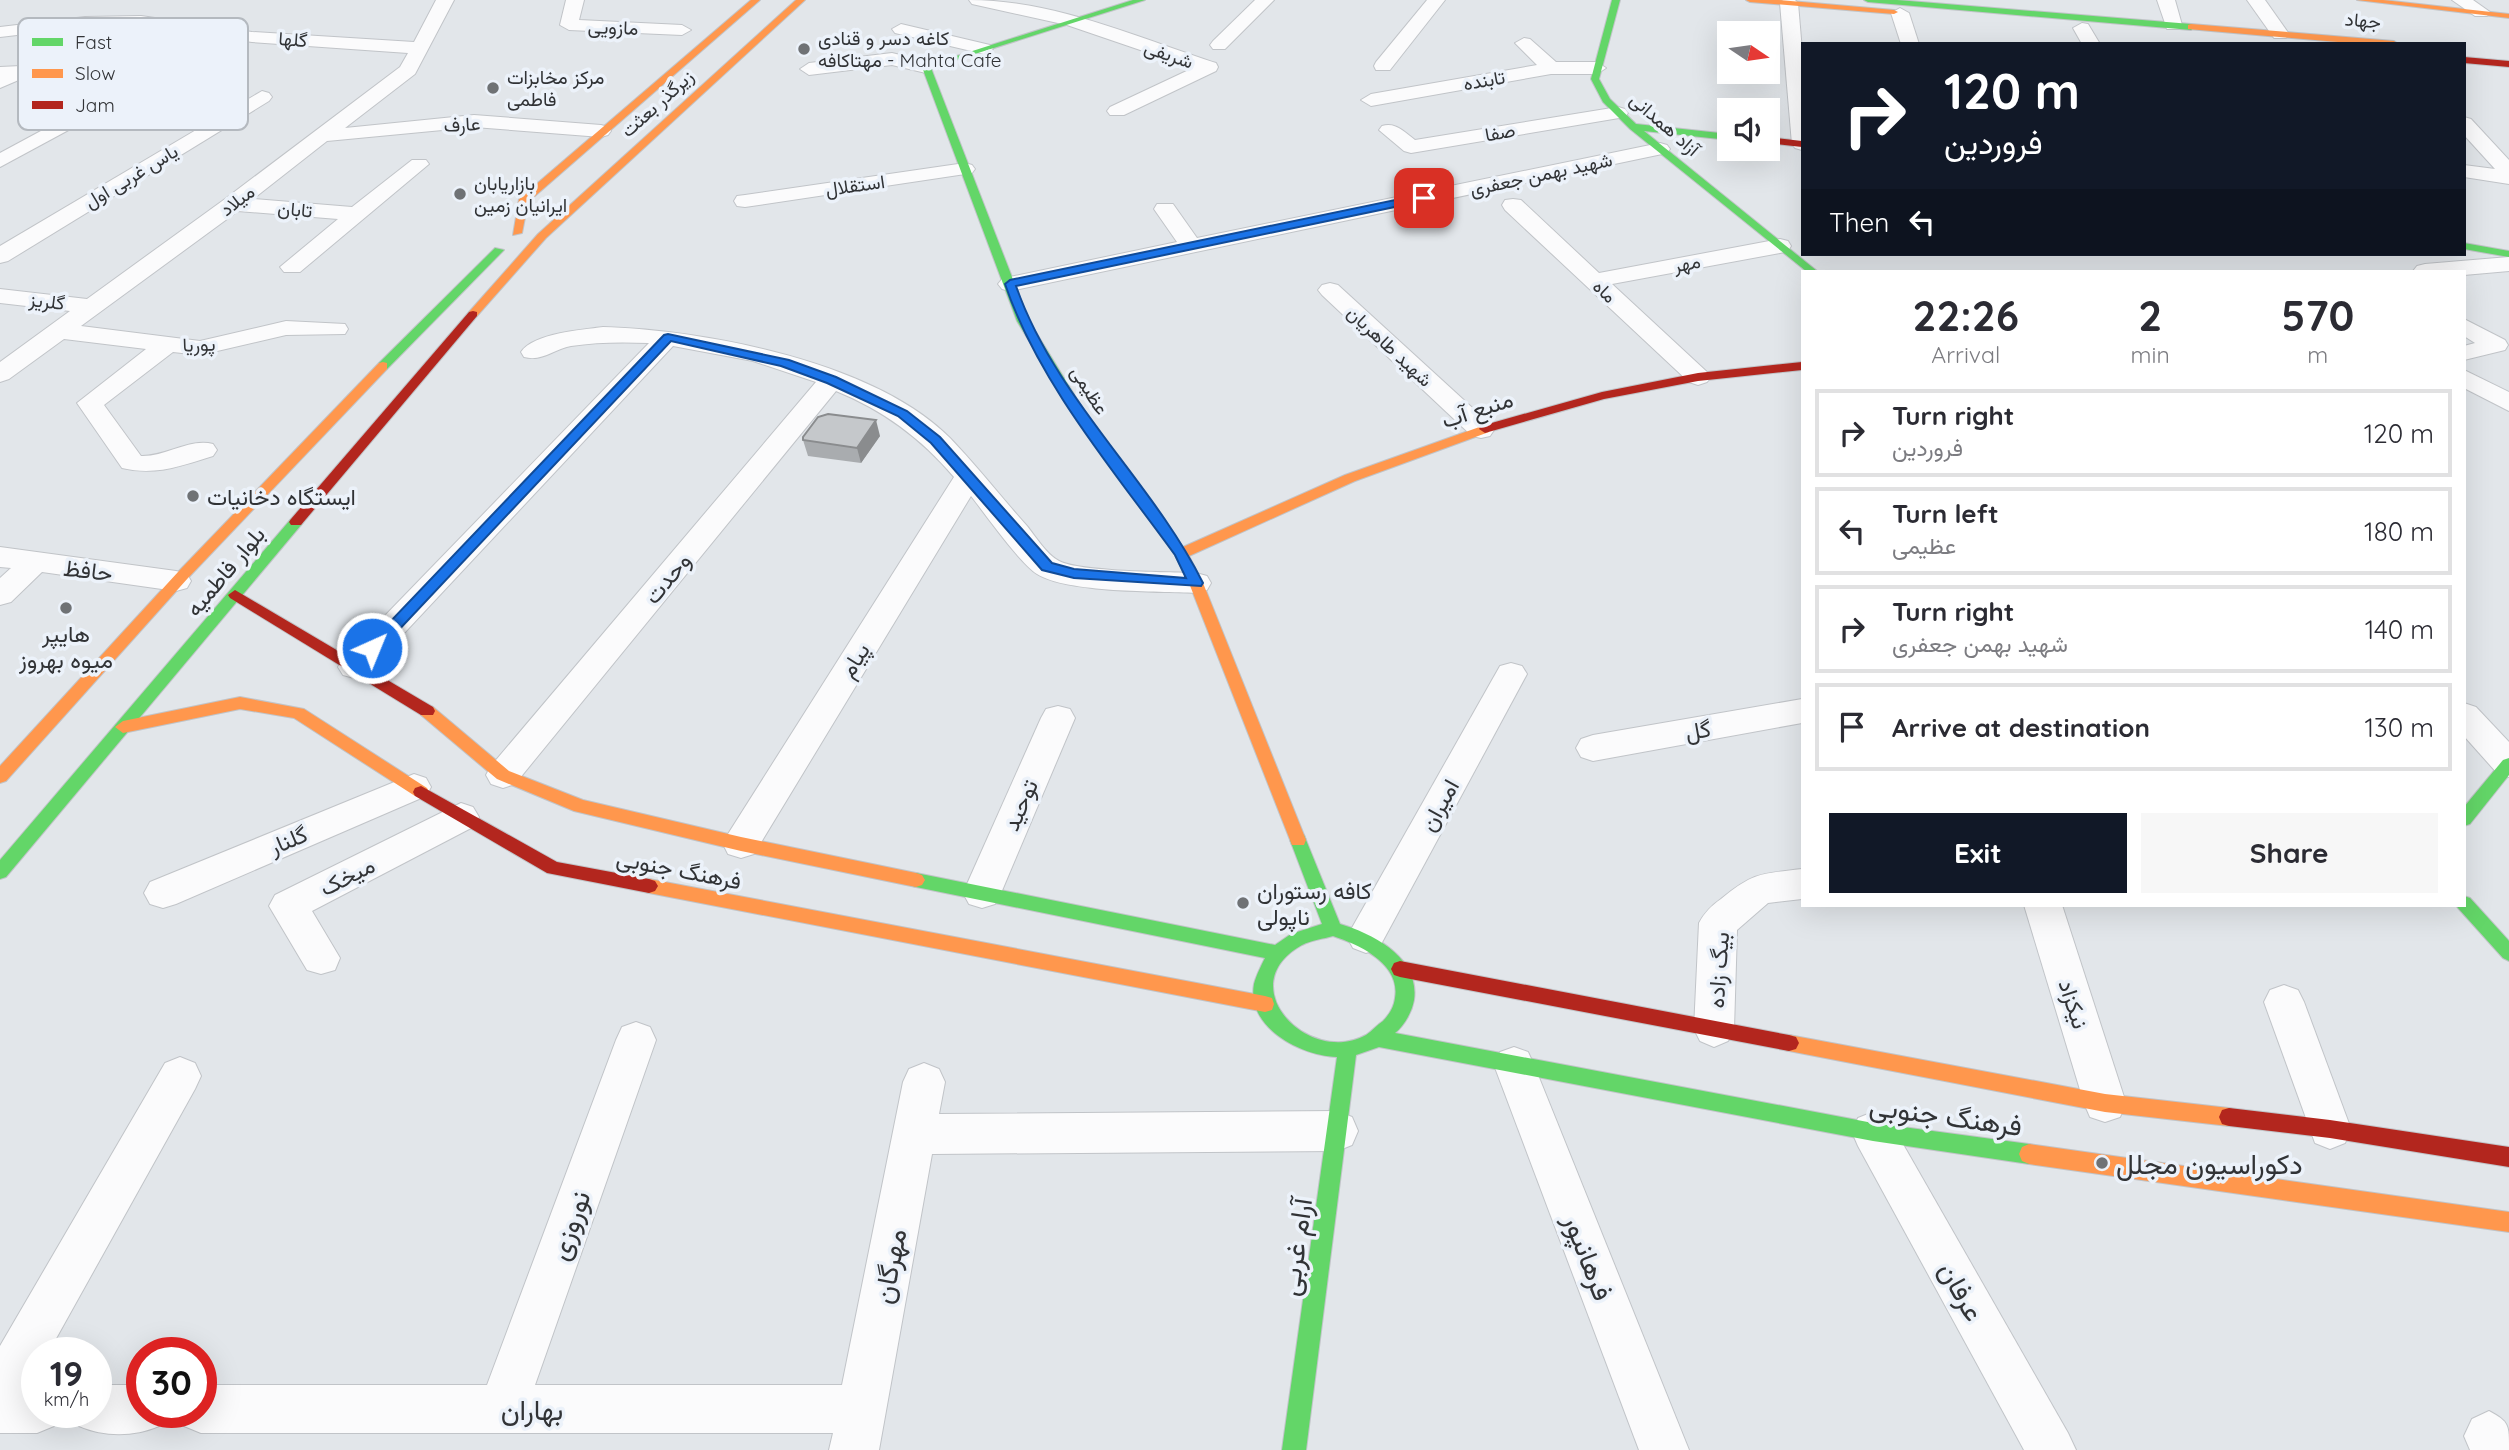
<!DOCTYPE html>
<meta charset="utf-8">
<style>
:root{--surface:#fff;--page:#f7f7f7;--text:#2b2b33;--muted:#7c7c81;--line:#e1e1e2;--accent:#111827}
body{margin:0;font-family:Quicksand,Vazirmatn,sans-serif;background:var(--page);color:var(--text);height:100vh;display:flex;flex-direction:column;font-size:26px;white-space:nowrap}
*{box-sizing:border-box;margin:0}
p{font-size:23px;color:var(--muted)}
.icon{flex:none;width:38px;height:38px;fill:none;stroke:currentColor;stroke-width:2;stroke-linecap:round;stroke-linejoin:round}
.map{position:relative;flex:1;overflow:hidden}
.details{position:absolute;left:1801px;top:270px;width:665px;height:637px;display:flex;flex-direction:column;background:var(--surface);border-radius:0px;box-shadow:0 7px 28px #0002}
.details>*{flex:none}
.banner{position:absolute;left:1801px;top:42px;width:665px;height:214px;border-radius:0px;box-shadow:0 7px 28px #0002;background:#111827;color:#fff;overflow:hidden}
.needle{width:46px;rotate:103deg}
.fabs{position:absolute;left:1717px;top:21px;display:grid;gap:14px}
.fabs a{display:grid;place-items:center;width:63px;height:63px;border-radius:0px;background:var(--surface);box-shadow:0 7px 28px #0002;font-size:35px}
.speed{position:absolute;left:21px;top:1337px;display:flex;gap:14px;font-size:35px;font-weight:700;text-align:center}
.speed>*{display:grid;place-content:center;width:91px;height:91px;border-radius:50%;background:var(--surface);box-shadow:0 7px 28px #0002;line-height:1}
.speed small{font-size:18px;font-weight:400}
.speed .limit{border:10px solid #d22;background:#fff;color:#111}
.pin{position:absolute;display:grid;place-items:center;width:60px;height:60px;color:#fff;margin:-30px;border-radius:14px;box-shadow:0 4px 10px #0006}
.me{position:absolute;width:77px;margin:-38px;rotate:44deg;stroke-linejoin:round;filter:drop-shadow(0 0 5px #0008)}
.turn{display:flex;align-items:center;gap:24px;height:147px;padding:0 28px;font-size:32px}
.turn .icon{width:91px;height:91px;stroke-width:2.5}
.turn b{display:block;font-size:49px;line-height:60px}
.then{display:flex;align-items:center;height:66px;padding:0 28px;background:#0003;gap:14px;font-size:26px}
.eta{display:flex;justify-content:space-evenly;align-items:center;height:119px;text-align:center}
.eta b{font-size:42px;font-weight:700;line-height:49px}
.cta{display:flex;gap:14px;margin-top:auto;padding:14px 28px}
.cta a{flex:1;height:80px;border-radius:0px;background:var(--accent);color:#fff;font-size:28px;font-weight:700;line-height:80px;text-align:center}
.cta a+a{background:var(--page);color:var(--text)}
ul{padding:0;list-style:none}
li{display:flex;align-items:center;gap:21px;height:88px;margin:0 14px 10px;padding:0 14px;border:4px solid var(--line);border-radius:0px}
li div{flex:1}
li b{display:block;font-size:26px}
li em{font-style:normal}
.map>svg:first-child{display:block}
</style>
<div class="map">
<svg width="2509" height="1450" viewBox="0 0 2509 1450">
<rect width="100%" height="100%" fill="#e2e6ea"/>
<g fill="none" stroke-linecap="round" stroke-linejoin="round">
<defs>
<g id="street">
<path d="M 436,0 L 454,0 L 415,74 L 345,128 L 474,115 L 601,125 L 608,127 L 611,131 L 608,135 L 601,137 L 474,127 L 327,141 L 253,199 L 352,207 L 412,160 L 426,160 L 429,164 L 300,272 L 284,272 L 280,267 L 338,219 L 238,211 L 81,326 L 200,341 L 286,321 L 345,324 L 348,329 L 345,334 L 286,335 L 200,355 L 173,352 L 104,405 L 141,456 C 166,457 189,438 213,444 L 217,450 L 213,456 C 181,466 155,476 122,468 L 77,403 L 146,349 L 64,339 L 9,379 L 0,382 L 0,362 L 70,311 L 0,303 L 0,289 L 87,299 L 225,199 L 400,67 L 408,53 L 252,42 L 141,26 L 85,27 L 0,37 L 0,27 L 85,17 L 141,16 L 252,32 L 414,42 Z"/>
<polygon points="566,0 584,0 579,20 682,25 691,30 682,35 569,30 560,25"/>
<path d="M 969,0 C 1054,0 1136,37 1216,63 L 1218,67 L 1216,71 L 1124,115 L 1110,115 L 1107,111 L 1110,107 L 1193,68 L 1067,25 L 972,4 Z"/>
<polygon points="1255,0 1274,0 1225,49 1213,49 1210,45 1213,41"/>
<polygon points="1427,0 1445,0 1390,70 1376,70 1374,66 1376,62"/>
<polygon points="1783,0 1795,0 1798,3 1802,51 1802,150 1795,148 1792,144 1780,3"/>
<polygon points="2157,0 2175,0 2182,25 2179,29 2167,29"/>
<polygon points="2247,0 2265,0 2289,34 2286,38 2274,38"/>
<polygon points="2452,0 2473,0 2490,12 2487,16 2475,16"/>
<polygon points="1900,8 1909,13 1919,44 1901,44 1891,13"/>
<polygon points="2082,23 2088,24 2100,44 2082,44 2073,28"/>
<polygon points="901,24 990,45 993,49 984,54 895,33 892,29"/>
<polygon points="1524,38 1530,39 1556,62 1597,62 1606,68 1597,74 1551,74 1371,106 1361,100 1371,94 1537,65 1515,43"/>
<polygon points="892,53 933,63 935,67 926,73 892,65 809,75 800,69 809,63"/>
<polygon points="21,66 28,68 30,72 28,76 0,88 0,67"/>
<polygon points="143,76 150,78 152,82 150,86 0,167 0,153"/>
<polygon points="262,91 269,93 272,97 269,101 8,261 0,263 0,246"/>
<path d="M 1618,107 L 1625,109 L 1628,113 L 1625,117 L 1411,153 L 1404,151 L 1379,130 L 1382,126 C 1396,122 1404,132 1415,140 Z"/>
<polygon points="2464,117 2471,119 2509,160 2509,184 2464,177 2464,165 2495,169 2464,135"/>
<polygon points="1660,143 1667,145 1670,149 1667,153 1010,291 1002,289 998,284 1002,279 1010,277 1177,242 1154,209 1157,204 1173,204 1197,238"/>
<polygon points="965,163 972,165 975,169 972,173 745,207 737,206 734,201 737,196 745,195"/>
<polygon points="1513,199 1521,200 1599,273 1780,239 1788,241 1791,246 1788,251 1780,253 1612,284 1707,372 1711,377 1707,382 1698,385 1689,382 1505,210 1502,205 1505,200"/>
<polygon points="2509,257 2509,271 2464,275 2464,271 2413,271 2417,266 2425,264"/>
<polygon points="1330,283 1338,285 1490,424 1494,430 1490,436 1481,438 1472,436 1322,295 1318,290 1322,285"/>
<polygon points="2464,319 2505,340 2508,345 2505,350 2464,360 2464,346 2475,343 2464,336"/>
<path d="M 603,327 C 706,330 875,362 950,438 C 977,466 1001,497 1027,526 C 1036,537 1046,554 1059,561 C 1080,572 1168,572 1196,573 L 1207,576 L 1211,583 L 1207,590 L 1196,593 C 1158,591 1067,593 1037,574 C 1018,561 986,515 971,496 L 754,854 L 741,858 L 728,854 L 723,844 L 728,834 L 954,477 C 921,438 883,410 836,391 L 515,784 L 503,788 L 491,784 L 486,775 L 491,766 L 816,382 L 753,361 L 673,346 L 365,675 L 354,678 L 343,675 L 338,667 L 343,659 L 649,343 C 622,342 597,342 571,346 C 554,349 542,362 524,357 L 521,352 C 534,333 581,330 603,327 Z"/>
<polygon points="2464,370 2509,392 2509,411 2464,388"/>
<polygon points="0,547 176,571 187,574 191,581 187,588 176,591 42,572 11,602 0,605 0,578 11,568 0,567"/>
<polygon points="1511,663 1522,666 1527,674 1379,948 1366,953 1353,948 1347,937 1353,926 1500,666"/>
<polygon points="1802,699 1802,723 1593,761 1581,757 1576,748 1581,739 1593,735"/>
<polygon points="2464,703 2476,707 2509,742 2509,777 2497,773 2464,736"/>
<polygon points="1058,706 1070,709 1075,718 1001,893 995,904 982,908 969,904 963,893 1041,718 1046,709"/>
<polygon points="414,774 426,778 431,787 426,796 176,904 163,908 150,904 144,893 150,882"/>
<polygon points="461,803 473,807 479,817 473,827 312,911 340,958 335,970 321,974 307,970 269,906 275,895"/>
<path d="M 1802,869 L 1802,899 L 1768,903 L 1737,930 L 1734,1029 L 1728,1041 L 1714,1047 L 1700,1041 L 1694,1029 L 1699,923 C 1705,912 1711,906 1721,899 C 1754,872 1761,874 1802,869 Z"/>
<polygon points="2024,905 2062,905 2126,1103 2120,1117 2105,1122 2090,1117 2084,1103"/>
<polygon points="2284,985 2298,990 2304,1002 2351,1129 2345,1143 2330,1149 2315,1143 2264,1002 2270,990"/>
<polygon points="636,1022 650,1027 656,1040 535,1385 842,1385 903,1082 909,1069 924,1063 939,1069 945,1082 939,1114 1337,1111 1352,1117 1358,1131 1352,1145 1337,1151 932,1154 879,1450 829,1450 833,1433 201,1433 184,1426 178,1412 201,1412 201,1385 487,1385 616,1040 622,1027"/>
<polygon points="1514,1047 1528,1052 1534,1065 1689,1450 1639,1450 1494,1065 1500,1052"/>
<polygon points="180,1057 195,1063 201,1076 195,1089 48,1353 37,1353 37,1373 31,1385 37,1385 37,1412 60,1412 54,1426 37,1433 0,1433 0,1346 165,1063"/>
<polygon points="1873,1112 1888,1118 2068,1433 2076,1450 2024,1450 1858,1146 1852,1132 1858,1118"/>
<path d="M 96,1385 L 142,1385 L 142,1412 L 165,1412 L 159,1426 C 134,1437 104,1437 79,1426 L 73,1412 L 96,1412 Z"/>
<path d="M 2489,1411 C 2509,1422 2509,1424 2509,1450 L 2470,1450 L 2464,1436 L 2472,1419 Z"/>
</g>
<g id="fast">
<polygon points="1133,0 1145,0 931,68 1029,321 1088,417 1156,510 1149,514 1144,513 1076,418 1017,321 922,67"/>
<polygon points="1612,0 1620,0 1599,79 1610,99 1636,124 1729,134 1729,140 1644,131 1817,271 1806,271 1630,129 1603,102 1591,79"/>
<polygon points="1864,0 1897,0 2191,24 2195,27 2191,30 1868,2"/>
<polygon points="2464,243 2509,251 2509,257 2464,249"/>
<polygon points="495,248 504,250 387,369 379,369 379,363"/>
<polygon points="296,518 301,519 303,522 301,525 6,877 0,879 0,860 291,519"/>
<polygon points="2509,758 2509,775 2470,824 2464,826 2464,807 2503,760"/>
<path d="M 1298,833 L 1304,835 L 1306,840 L 1340,924 C 1374,934 1420,958 1414,1000 C 1412,1012 1404,1026 1395,1033 L 1873,1123 L 2029,1144 L 2036,1147 L 2039,1154 L 2036,1161 L 2029,1164 L 1873,1141 L 1379,1047 L 1356,1055 L 1306,1450 L 1282,1450 L 1337,1057 C 1302,1056 1246,1028 1254,984 C 1256,976 1261,966 1265,958 L 916,887 L 910,885 L 907,880 L 910,875 L 916,873 L 1275,945 L 1291,934 L 1322,924 L 1290,840 L 1292,835 ZM 1333,936 C 1360,945 1401,964 1395,998 C 1394,1007 1389,1015 1383,1021 C 1377,1025 1372,1031 1366,1035 C 1308,1067 1230,985 1302,945 C 1312,940 1323,939 1333,936 Z"/>
<polygon points="2464,896 2470,898 2509,941 2509,961 2503,958 2458,908 2456,905 2464,905"/>
</g>
<g id="slow">
<polygon points="751,0 760,0 528,202 522,233 513,235 519,199"/>
<polygon points="796,0 805,0 546,238 477,316 469,316 469,312 538,234"/>
<polygon points="1746,0 1779,0 1894,10 1898,12 1894,14 1750,2"/>
<polygon points="2357,0 2383,0 2509,14 2509,18"/>
<polygon points="2191,24 2394,41 2398,44 2361,44 2188,29 2188,25"/>
<polygon points="383,362 387,363 387,369 188,578 6,781 0,783 0,766 178,572 379,363"/>
<polygon points="1485,425 1489,426 1489,432 1355,481 1189,556 1203,583 1306,840 1304,845 1292,845 1189,583 1175,555 1142,510 1144,507 1154,507 1183,547 1345,475"/>
<polygon points="240,697 304,709 427,788 429,792 427,796 415,796 294,718 240,709 123,733 115,727 123,721"/>
<polygon points="427,705 433,707 509,771 583,800 741,837 916,873 922,875 925,880 922,885 916,887 741,851 574,811 497,779 421,715 419,711 421,707"/>
<polygon points="649,879 1265,996 1272,998 1274,1004 1272,1010 1265,1012 649,893 643,891 640,886 643,881"/>
<polygon points="1789,1035 2105,1094 2229,1108 2236,1110 2239,1117 2236,1124 2229,1126 2105,1112 1789,1051 1782,1049 1779,1043 1782,1037"/>
<polygon points="2029,1144 2509,1212 2509,1232 2029,1164 2022,1161 2019,1154 2022,1147"/>
</g>
<g id="jam">
<polygon points="2464,57 2509,61 2509,67 2464,63"/>
<polygon points="1768,137 1802,141 1802,147 1768,143"/>
<polygon points="473,311 477,312 477,316 301,525 291,525 289,522 291,519 469,312"/>
<polygon points="1802,362 1802,370 1698,381 1604,399 1485,433 1479,429 1481,426 1602,392 1698,373"/>
<polygon points="235,590 433,707 435,711 433,715 421,715 230,598 228,595"/>
<polygon points="421,786 557,862 649,879 655,881 658,886 655,891 649,893 547,873 415,796 413,792 415,788"/>
<polygon points="1400,961 1789,1035 1796,1037 1799,1043 1796,1049 1789,1051 1400,977 1394,975 1391,969 1394,963"/>
<polygon points="2229,1108 2330,1120 2509,1147 2509,1167 2330,1138 2229,1126 2222,1124 2219,1117 2222,1110"/>
</g>
</defs>
<use href="#street" stroke="#c1c4c8" stroke-width="2"/>
<use href="#fast" stroke="#c1c4c8" stroke-width="2"/>
<use href="#slow" stroke="#c1c4c8" stroke-width="2"/>
<use href="#jam" stroke="#c1c4c8" stroke-width="2"/>
<use href="#street" fill="#fbfbfc" fill-rule="evenodd"/>
<use href="#fast" fill="#63d668" fill-rule="evenodd"/>
<use href="#slow" fill="#ff974d" fill-rule="evenodd"/>
<use href="#jam" fill="#b3261e" fill-rule="evenodd"/>
</g>
<polygon fill="#a9acaf" points="880,436 861,463 808,456 803,440"/>
<polygon fill="#8a8c8e" points="876,420 880,436 861,463 857,448"/>
<polygon fill="#c5c8cb" stroke="#8a8c8e" stroke-width="2" points="828,414 876,420 857,448 803,440 803,437 818,417"/>
<path fill="#1a73e8" stroke="#114b97" stroke-width="2" d="M 1424,194 L 1429,198 L 1428,200 L 1016,286 C 1056,400 1151,479 1203,583 L 1201,586 L 1074,578 L 1042,570 L 931,443 L 898,416 L 827,383 L 781,366 L 671,341 L 378,652 L 372,653 L 365,648 L 664,335 L 668,334 L 789,360 L 836,377 L 907,411 L 940,437 L 1052,563 L 1074,569 L 1186,578 L 1175,555 C 1114,471 1038,382 1005,284 L 1010,280 Z"/>
<g fill="#6f7275" stroke="#ecf2fa" stroke-width="2.5">
<circle cx="804" cy="49" r="7"/>
<circle cx="493" cy="88" r="7"/>
<circle cx="460" cy="194" r="7"/>
<circle cx="193" cy="496" r="7"/>
<circle cx="66" cy="608" r="7"/>
<circle cx="1243" cy="903" r="7"/>
<circle cx="2102" cy="1163" r="7"/>
</g>
<g text-anchor="middle" dominant-baseline="central" stroke-width="7" stroke-linejoin="round" paint-order="stroke">
<g font-size="19" fill="#313336" stroke="#ecf2fa">
<text transform="translate(2363 20) rotate(5)">جهاد</text>
<text transform="translate(613 27) rotate(2)">مازویی</text>
<text transform="translate(293 39) rotate(4)">گلها</text>
<text transform="translate(1169 54) rotate(19)">شریفی</text>
<text transform="translate(1484 80) rotate(-10)">تابنده</text>
<text transform="translate(657 103) rotate(-42)">زیرگذر بعثت</text>
<text transform="translate(462 124) rotate(-3)">عارف</text>
<text transform="translate(1665 124) rotate(41)">آزاد همدانی</text>
<text transform="translate(1500 132) rotate(-10)">صفا</text>
<text transform="translate(1541 174) rotate(-12)">شهید بهمن جعفری</text>
<text transform="translate(131 176) rotate(-31)">یاس غربی اول</text>
<text transform="translate(855 185) rotate(-8)">استقلال</text>
<text transform="translate(237 200) rotate(-37)">میلاد</text>
<text transform="translate(295 209) rotate(5)">تابان</text>
<text transform="translate(1687 263) rotate(-11)">مهر</text>
<text transform="translate(1605 291) rotate(43)">ماه</text>
<text transform="translate(47 301) rotate(7)">گلریز</text>
<text transform="translate(199 344) rotate(-2)">پوریا</text>
<text transform="translate(1390 346) rotate(43)">شهید طاهریان</text>
<text transform="translate(1090 390) rotate(58)">عظیمی</text>
</g>
<g font-size="19" fill="#313336" stroke="#ecf2fa" text-anchor="start">
<text x="818" y="38">کاغه دسر و قنادی<tspan x="818" dy="22">مهتاکافه - Mahta Cafe</tspan></text>
<text x="507" y="77">مرکز مخابزات<tspan x="507" dy="22">فاطمی</tspan></text>
<text x="474" y="183">بازاریابان<tspan x="474" dy="22">ایرانیان زمین</tspan></text>
</g>
<g font-size="23" fill="#313336" stroke="#ecf2fa">
<text transform="translate(1477 409) rotate(-18)">منبع آب</text>
<text transform="translate(88 570) rotate(7)">حافظ</text>
<text transform="translate(225 571) rotate(-50)">بلوار فاطمیه</text>
<text transform="translate(667 578) rotate(-50)">وحدت</text>
<text transform="translate(854 660) rotate(-58)">پیام</text>
<text transform="translate(1698 730) rotate(-10)">گل</text>
<text transform="translate(1020 805) rotate(-66)">توحید</text>
<text transform="translate(1439 805) rotate(-61)">امیران</text>
<text transform="translate(288 840) rotate(-23)">گلنار</text>
<text transform="translate(679 869) rotate(11)">فرهنگ جنوبی</text>
<text transform="translate(347 876) rotate(-27)">میخک</text>
<text transform="translate(1718 970) rotate(-86)">بیگ زاده</text>
<text transform="translate(2074 1004) rotate(72)">نیکزاد</text>
</g>
<g font-size="23" fill="#313336" stroke="#ecf2fa" text-anchor="start">
<text x="207" y="496">ایستگاه دخانیات</text>
<text x="66" y="633" text-anchor="middle">هایپر<tspan x="66" dy="26">میوه بهروز</tspan></text>
<text x="1257" y="890">کافه رستوران<tspan x="1257" dy="26">ناپولی</tspan></text>
</g>
<g font-size="28" fill="#313336" stroke="#ecf2fa">
<text transform="translate(1946 1115) rotate(8)">فرهنگ جنوبی</text>
<text transform="translate(569 1225) rotate(-70)">نوروزی</text>
<text transform="translate(1295 1247) rotate(-82)">آرام غربی</text>
<text transform="translate(1589 1257) rotate(69)">فرهانپور</text>
<text transform="translate(889 1266) rotate(-79)">مهرگان</text>
<text transform="translate(1962 1291) rotate(61)">عرفان</text>
<text x="532" y="1409">بهاران</text>
</g>
<g font-size="28" fill="#313336" stroke="#ecf2fa" text-anchor="start">
<text x="2116" y="1163">دکوراسیون مجلل</text>
</g>
</g>
<rect x="18" y="18" width="230" height="112" rx="10" fill="#ecf2fa" stroke="#b4b9bf" stroke-width="2"/>
<rect x="32" y="38" width="31" height="8" fill="#63d668"/>
<rect x="32" y="69" width="31" height="9" fill="#ff974d"/>
<rect x="32" y="101" width="31" height="8" fill="#b3261e"/>
<g font-size="19" fill="#313336">
<text x="75" y="49">Fast</text>
<text x="75" y="80">Slow</text>
<text x="75" y="112">Jam</text>
</g>
</svg>
<div class="fabs">
<a><svg class="needle" viewBox="-14 -14 28 28"><path d="M0-13l5 13h-10z" fill="#e53935"/><path d="M0 13l5-13h-10z" fill="#7c7c81"/></svg></a>
<a><svg class="icon" aria-label="sound" viewBox="0 0 24 24"><path d="M4 9h4l5-4v14l-5-4H4zM17 9q2 3 0 6"/></svg></a>
</div>
<div class="speed"><div>19<small>km/h</small></div><div class="limit">30</div></div>
<div class="pin" style="left:1424px;top:198px;background:#d93025"><svg class="icon" aria-label="arrive" viewBox="0 0 24 24"><path d="M6 21V4h12l-3 4 3 4H6"/></svg></div>
<svg class="me" style="left:372px;top:648px" viewBox="-20 -20 40 40"><circle r="17" fill="#1a73e8" stroke="#fff" stroke-width="3"/><path d="M0-11L8 9 0 5-8 9z" fill="#fff"/></svg>
<div class="banner">
<div class="turn"><svg class="icon" aria-label="right" viewBox="0 0 24 24"><path d="M7 20v-9h11M14 6l5 5-5 5"/></svg><div><b>120 m</b>فروردین</div></div>
<div class="then">Then<svg class="icon" aria-label="left" viewBox="0 0 24 24"><path d="M17 20v-9H6M10 6l-5 5 5 5"/></svg></div>
</div>
<section class="details">
<div class="eta">
<div><b>22:26</b><p>Arrival</p></div>
<div><b>2</b><p>min</p></div>
<div><b>570</b><p>m</p></div>
</div>
<ul>
<li><svg class="icon" aria-label="right" viewBox="0 0 24 24"><path d="M7 20v-9h11M14 6l5 5-5 5"/></svg><div><b>Turn right</b><p>فروردین</p></div><em>120 m</em></li>
<li><svg class="icon" aria-label="left" viewBox="0 0 24 24"><path d="M17 20v-9H6M10 6l-5 5 5 5"/></svg><div><b>Turn left</b><p>عظیمی</p></div><em>180 m</em></li>
<li><svg class="icon" aria-label="right" viewBox="0 0 24 24"><path d="M7 20v-9h11M14 6l5 5-5 5"/></svg><div><b>Turn right</b><p>شهید بهمن جعفری</p></div><em>140 m</em></li>
<li><svg class="icon" aria-label="arrive" viewBox="0 0 24 24"><path d="M6 21V4h12l-3 4 3 4H6"/></svg><div><b>Arrive at destination</b></div><em>130 m</em></li>
</ul>
<div class="cta"><a>Exit</a><a>Share</a></div>
</section>
</div>
